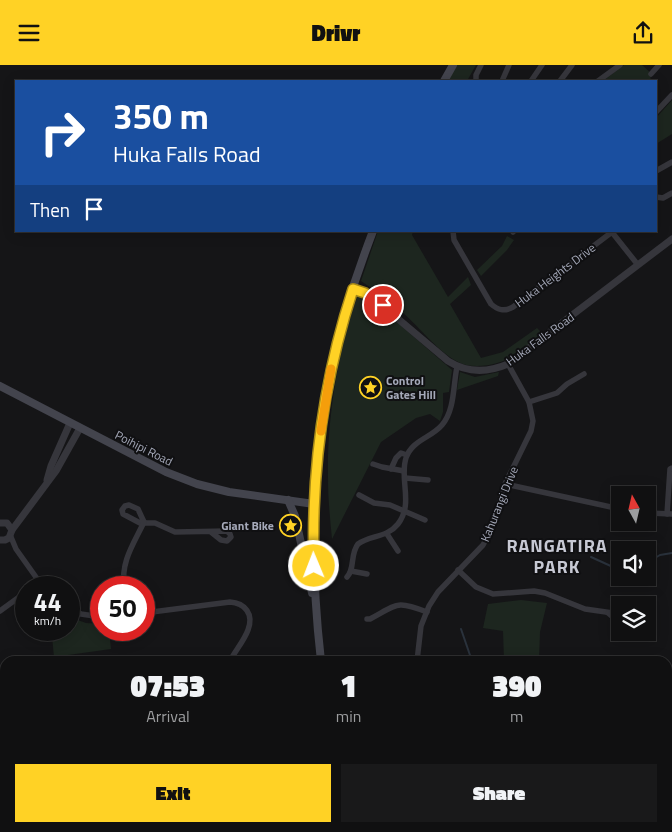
<!DOCTYPE html>
<style>
:root{--surface:#101011;--page:#19191a;--text:#f1f3f6;--muted:#9c9d9f;--line:#303031;--accent:#ffd225}
body{margin:0;font-family:"Titillium Web",sans-serif;background:var(--page);color:var(--text);height:100vh;display:flex;flex-direction:column;font-size:19px;white-space:nowrap}
*{box-sizing:border-box;margin:0}
p{font-size:16px;color:var(--muted)}
.icon{flex:none;width:28px;height:28px;fill:none;stroke:currentColor;stroke-width:2;stroke-linecap:round;stroke-linejoin:round}
.map{position:relative;flex:1;overflow:hidden}
.sheet{position:absolute;left:0px;top:591px;width:672px;height:176px;display:flex;flex-direction:column;background:var(--surface);border-radius:15px 15px 0 0;box-shadow:0 2px 12px #0003,0 0 0 1px var(--line)}
.sheet>*{flex:none}
.banner{position:absolute;left:15px;top:15px;width:642px;height:152px;border-radius:0px;box-shadow:0 2px 12px #0003,0 0 0 1px var(--line);background:#1a4fa0;color:#fff;overflow:hidden}
.needle{width:32px;rotate:352deg}
.buttons{position:absolute;left:611px;top:421px;display:grid;gap:10px}
.buttons a{display:grid;place-items:center;width:45px;height:45px;border-radius:0px;background:var(--surface);box-shadow:0 2px 12px #0003,0 0 0 1px var(--line);font-size:25px}
.speed{position:absolute;left:15px;top:511px;display:flex;gap:10px;font-size:25px;font-weight:700;text-align:center}
.speed>*{display:grid;place-content:center;width:65px;height:65px;border-radius:50%;background:var(--surface);box-shadow:0 2px 12px #0003,0 0 0 1px var(--line);line-height:1}
.speed small{font-size:12px;font-weight:400}
.speed .limit{border:8px solid #d22;background:#fff;color:#111}
.pin{position:absolute;display:grid;place-items:center;width:42px;height:42px;color:#fff;margin:-21px;border:2px solid #fff;border-radius:50%;box-shadow:0 1px 5px #0007}
.me{position:absolute;width:55px;margin:-28px;rotate:359deg;stroke-linejoin:round;filter:drop-shadow(0 0 4px #0008)}
.turn{display:flex;align-items:center;gap:18px;height:105px;padding:0 15px;font-size:22px}
.turn .icon{width:65px;height:65px;stroke-width:2.5}
.turn b{display:block;font-size:35px;line-height:42px}
.then{display:flex;align-items:center;height:48px;padding:0 15px;background:#0003;gap:10px;font-size:19px}
.eta{display:flex;justify-content:space-evenly;align-items:center;height:85px;text-align:center}
.eta b{font-size:30px;font-weight:800;line-height:35px}
.cta{display:flex;gap:10px;margin-top:auto;padding:10px 15px}
.cta a{flex:1;height:58px;border-radius:0px;background:var(--accent);color:#111;font-size:20px;font-weight:800;line-height:58px;text-align:center}
.cta a+a{background:var(--page);color:var(--text)}
header{display:flex;justify-content:space-between;align-items:center;height:65px;padding:0 15px;background:var(--accent);color:#111;font-size:22px;font-weight:800}
.map>svg:first-child{display:block}
</style>
<header><svg class="icon" aria-label="menu" viewBox="0 0 24 24"><path d="M4 6h16M4 12h16M4 18h16"/></svg>Drivr<svg class="icon" aria-label="share" viewBox="0 0 24 24"><path d="M12 15V3M7 8l5-5 5 5M5 13v7h14v-7"/></svg></header>
<div class="map">
<svg width="672" height="767" viewBox="0 0 672 767">
<rect width="100%" height="100%" fill="#151517"/>
<g fill="#1d261f">
<polygon points="457,0 476,0 467,16 448,16"/>
<polygon points="624,0 642,0 653,10 650,13 654,16 603,16"/>
<polygon points="672,35 672,69 656,79 656,53"/>
<path d="M 378,166 L 413,166 L 412,170 L 448,232 L 468,212 L 471,220 L 450,239 L 481,293 L 503,287 L 537,263 L 543,269 C 529,279 514,293 497,298 C 488,301 476,302 466,300 C 443,294 420,262 401,246 C 389,235 375,226 361,216 Z"/>
<polygon points="507,171 514,175 507,185 481,211 477,205 502,181"/>
<path d="M 358,229 L 376,239 L 452,305 L 449,327 L 443,328 L 443,347 L 440,356 L 430,349 L 416,353 L 381,377 L 332,474 C 330,454 328,433 328,413 C 327,351 338,287 358,229 Z"/>
<polygon points="460,307 475,312 499,307 498,311 457,325"/>
<polygon points="521,535 547,538 540,567 539,596 504,596 503,566 483,563 488,539"/>
<polygon points="69,552 86,558 101,559 101,565 109,565 111,584 54,592 52,571 56,565 69,565"/>
</g>
<g fill="none" stroke-linecap="round" stroke-linejoin="round">
<g stroke="#2a323c" stroke-width="2">
<polyline points="591,492 613,502 620,501"/>
<polyline points="648,497 660,490 672,488"/>
<polyline points="461,564 472,596"/>
</g>
<g stroke="#36363c" stroke-width="5.5">
<polyline points="651,9 659,0"/>
<polyline points="476,16 476,10 481,0"/>
<polyline points="502,16 509,0"/>
<polyline points="531,16 542,0"/>
<polyline points="560,16 572,0"/>
<polyline points="598,16 620,0"/>
<polyline points="656,47 672,30"/>
<polyline points="656,106 672,97"/>
<polyline points="656,132 663,133 672,128"/>
<path d="M 453,166 L 454,175 L 491,239 C 498,245 504,247 513,242 L 612,167"/>
<polyline points="611,166 638,200"/>
<polyline points="513,167 514,166"/>
<polyline points="529,337 557,328 567,319 584,309"/>
<polyline points="373,399 382,402 404,406"/>
<polyline points="391,404 396,393 401,388 407,390"/>
<polyline points="405,413 428,415"/>
<polyline points="505,419 620,444"/>
<polyline points="359,430 374,438 390,440 425,455"/>
<polyline points="648,448 672,449"/>
<polyline points="667,449 670,404 672,403"/>
<polyline points="144,457 138,444 129,440 125,441 122,445 123,449 140,458 155,458 175,467 227,466 230,469 231,472 227,476 221,475 211,467"/>
<polyline points="387,469 398,486"/>
<polyline points="11,472 16,484 43,522"/>
<polyline points="458,505 476,522 493,529 534,526 545,528 585,544 620,549"/>
<polyline points="351,506 367,509"/>
<path d="M 347,512 C 355,504 350,489 358,479 C 370,470 387,473 398,459 C 414,438 399,414 406,393 C 412,375 431,373 442,360 C 455,345 453,320 457,302"/>
<path d="M 124,522 C 121,496 133,480 144,457"/>
<polyline points="69,543 81,549 101,552"/>
<polyline points="0,546 26,527"/>
<path d="M 144,548 L 230,537 C 245,538 254,549 248,565 C 244,576 235,586 230,596"/>
<polyline points="608,548 620,558"/>
<path d="M 367,554 L 370,554 C 398,539 396,535 427,547"/>
<polyline points="417,596 421,561 429,541 438,527 483,480 491,465 505,419 531,366 533,356 529,337 508,299"/>
<polyline points="0,739 5,738"/>
<polyline points="146,762 148,767"/>
<polyline points="238,762 240,767"/>
<polyline points="401,762 404,764 408,762"/>
<polyline points="458,762 462,767"/>
</g>
<g stroke="#36363c" stroke-width="7">
<path d="M 353,224 L 372,232 L 448,296 C 467,308 487,308 508,299 L 672,174"/>
<polyline points="47,415 51,401 70,358"/>
<polyline points="0,458 7,458 12,465 9,473 5,475 0,475"/>
<polyline points="12,465 56,406 80,363"/>
</g>
<g stroke="#43444d" stroke-width="8">
<polyline points="444,16 453,0"/>
<polyline points="0,321 166,407 197,419 229,427 314,439"/>
<polyline points="288,435 295,451 312,528"/>
<path d="M 321,596 C 308,482 311,364 343,253 C 352,224 362,195 373,166"/>
<polyline points="342,762 342,767"/>
</g>
</g>
<g fill="none" stroke-linecap="round" stroke-linejoin="round">
<defs>
<path id="route" d="M 314,501 C 311,407 324,313 353,224 L 365,228 L 383,240"/>
</defs>
<use href="#route" stroke="#a68818" stroke-width="12"/>
<use href="#route" stroke="#ffd225" stroke-width="9"/>
<polyline stroke="#f59e0b" stroke-width="9" points="321,366 331,304"/>
</g>
<defs>
<symbol id="sight-ring" viewBox="-11 -11 22 22"><circle r="9.5" fill="#101012" stroke="#ffd225" stroke-width="1.5"/><path d="M0-6L1.8-2.2L6-1.7L2.9 1.2L3.7 5.4L0 3.3L-3.7 5.4L-2.9 1.2L-6-1.7L-1.8-2.2Z" fill="#ffd225"/></symbol>
</defs>
<g fill-rule="evenodd">
<use href="#sight-ring" x="358" y="310" width="25" height="25"/>
<use href="#sight-ring" x="278" y="448" width="25" height="25"/>
</g>
<g text-anchor="middle" dominant-baseline="central" stroke-width="4" stroke-linejoin="round" paint-order="stroke">
<g font-size="12" fill="#a5a9b9" stroke="#101012">
<text transform="translate(555 210) rotate(-37)">Huka Heights Drive</text>
<text transform="translate(540 274) rotate(-36)">Huka Falls Road</text>
<text transform="translate(144 383) rotate(27)">Poihipi Road</text>
<text transform="translate(499 439) rotate(-68)">Kahurangi Drive</text>
</g>
<g font-size="12" font-weight="bold" fill="#a5a9b9" stroke="#101012" text-anchor="start">
<text x="386" y="315">Control<tspan x="386" dy="14">Gates Hill</tspan></text>
<text x="274" y="460" text-anchor="end">Giant Bike</text>
</g>
<g font-size="18" font-weight="bold" letter-spacing="1" fill="#c7c9d4" stroke="#101012">
<text x="557" y="480">RANGATIRA<tspan x="557" dy="21">PARK</tspan></text>
</g>
</g>
</svg>
<div class="buttons">
<a><svg class="needle" viewBox="-14 -14 28 28"><path d="M0-13l5 13h-10z" fill="#e53935"/><path d="M0 13l5-13h-10z" fill="#9c9d9f"/></svg></a>
<a><svg class="icon" aria-label="sound" viewBox="0 0 24 24"><path d="M4 9h4l5-4v14l-5-4H4zM17 9q2 3 0 6"/></svg></a>
<a><svg class="icon" aria-label="layers" viewBox="0 0 24 24"><path d="M12 4l9 5-9 5-9-5zM3 14l9 5 9-5"/></svg></a>
</div>
<div class="speed"><div>44<small>km/h</small></div><div class="limit">50</div></div>
<div class="pin" style="left:383px;top:240px;background:#d93025"><svg class="icon" aria-label="arrive" viewBox="0 0 24 24"><path d="M6 21V4h12l-3 4 3 4H6"/></svg></div>
<svg class="me" style="left:314px;top:501px" viewBox="-20 -20 40 40"><circle r="17" fill="#ffd225" stroke="#fff" stroke-width="3"/><path d="M0-11L8 9 0 5-8 9z" fill="#fff"/></svg>
<div class="banner">
<div class="turn"><svg class="icon" aria-label="right" viewBox="0 0 24 24"><path d="M7 20v-9h11M14 6l5 5-5 5"/></svg><div><b>350 m</b>Huka Falls Road</div></div>
<div class="then">Then<svg class="icon" aria-label="arrive" viewBox="0 0 24 24"><path d="M6 21V4h12l-3 4 3 4H6"/></svg></div>
</div>
<section class="sheet">
<div class="eta">
<div><b>07:53</b><p>Arrival</p></div>
<div><b>1</b><p>min</p></div>
<div><b>390</b><p>m</p></div>
</div>
<div class="cta"><a>Exit</a><a>Share</a></div>
</section>
</div>
